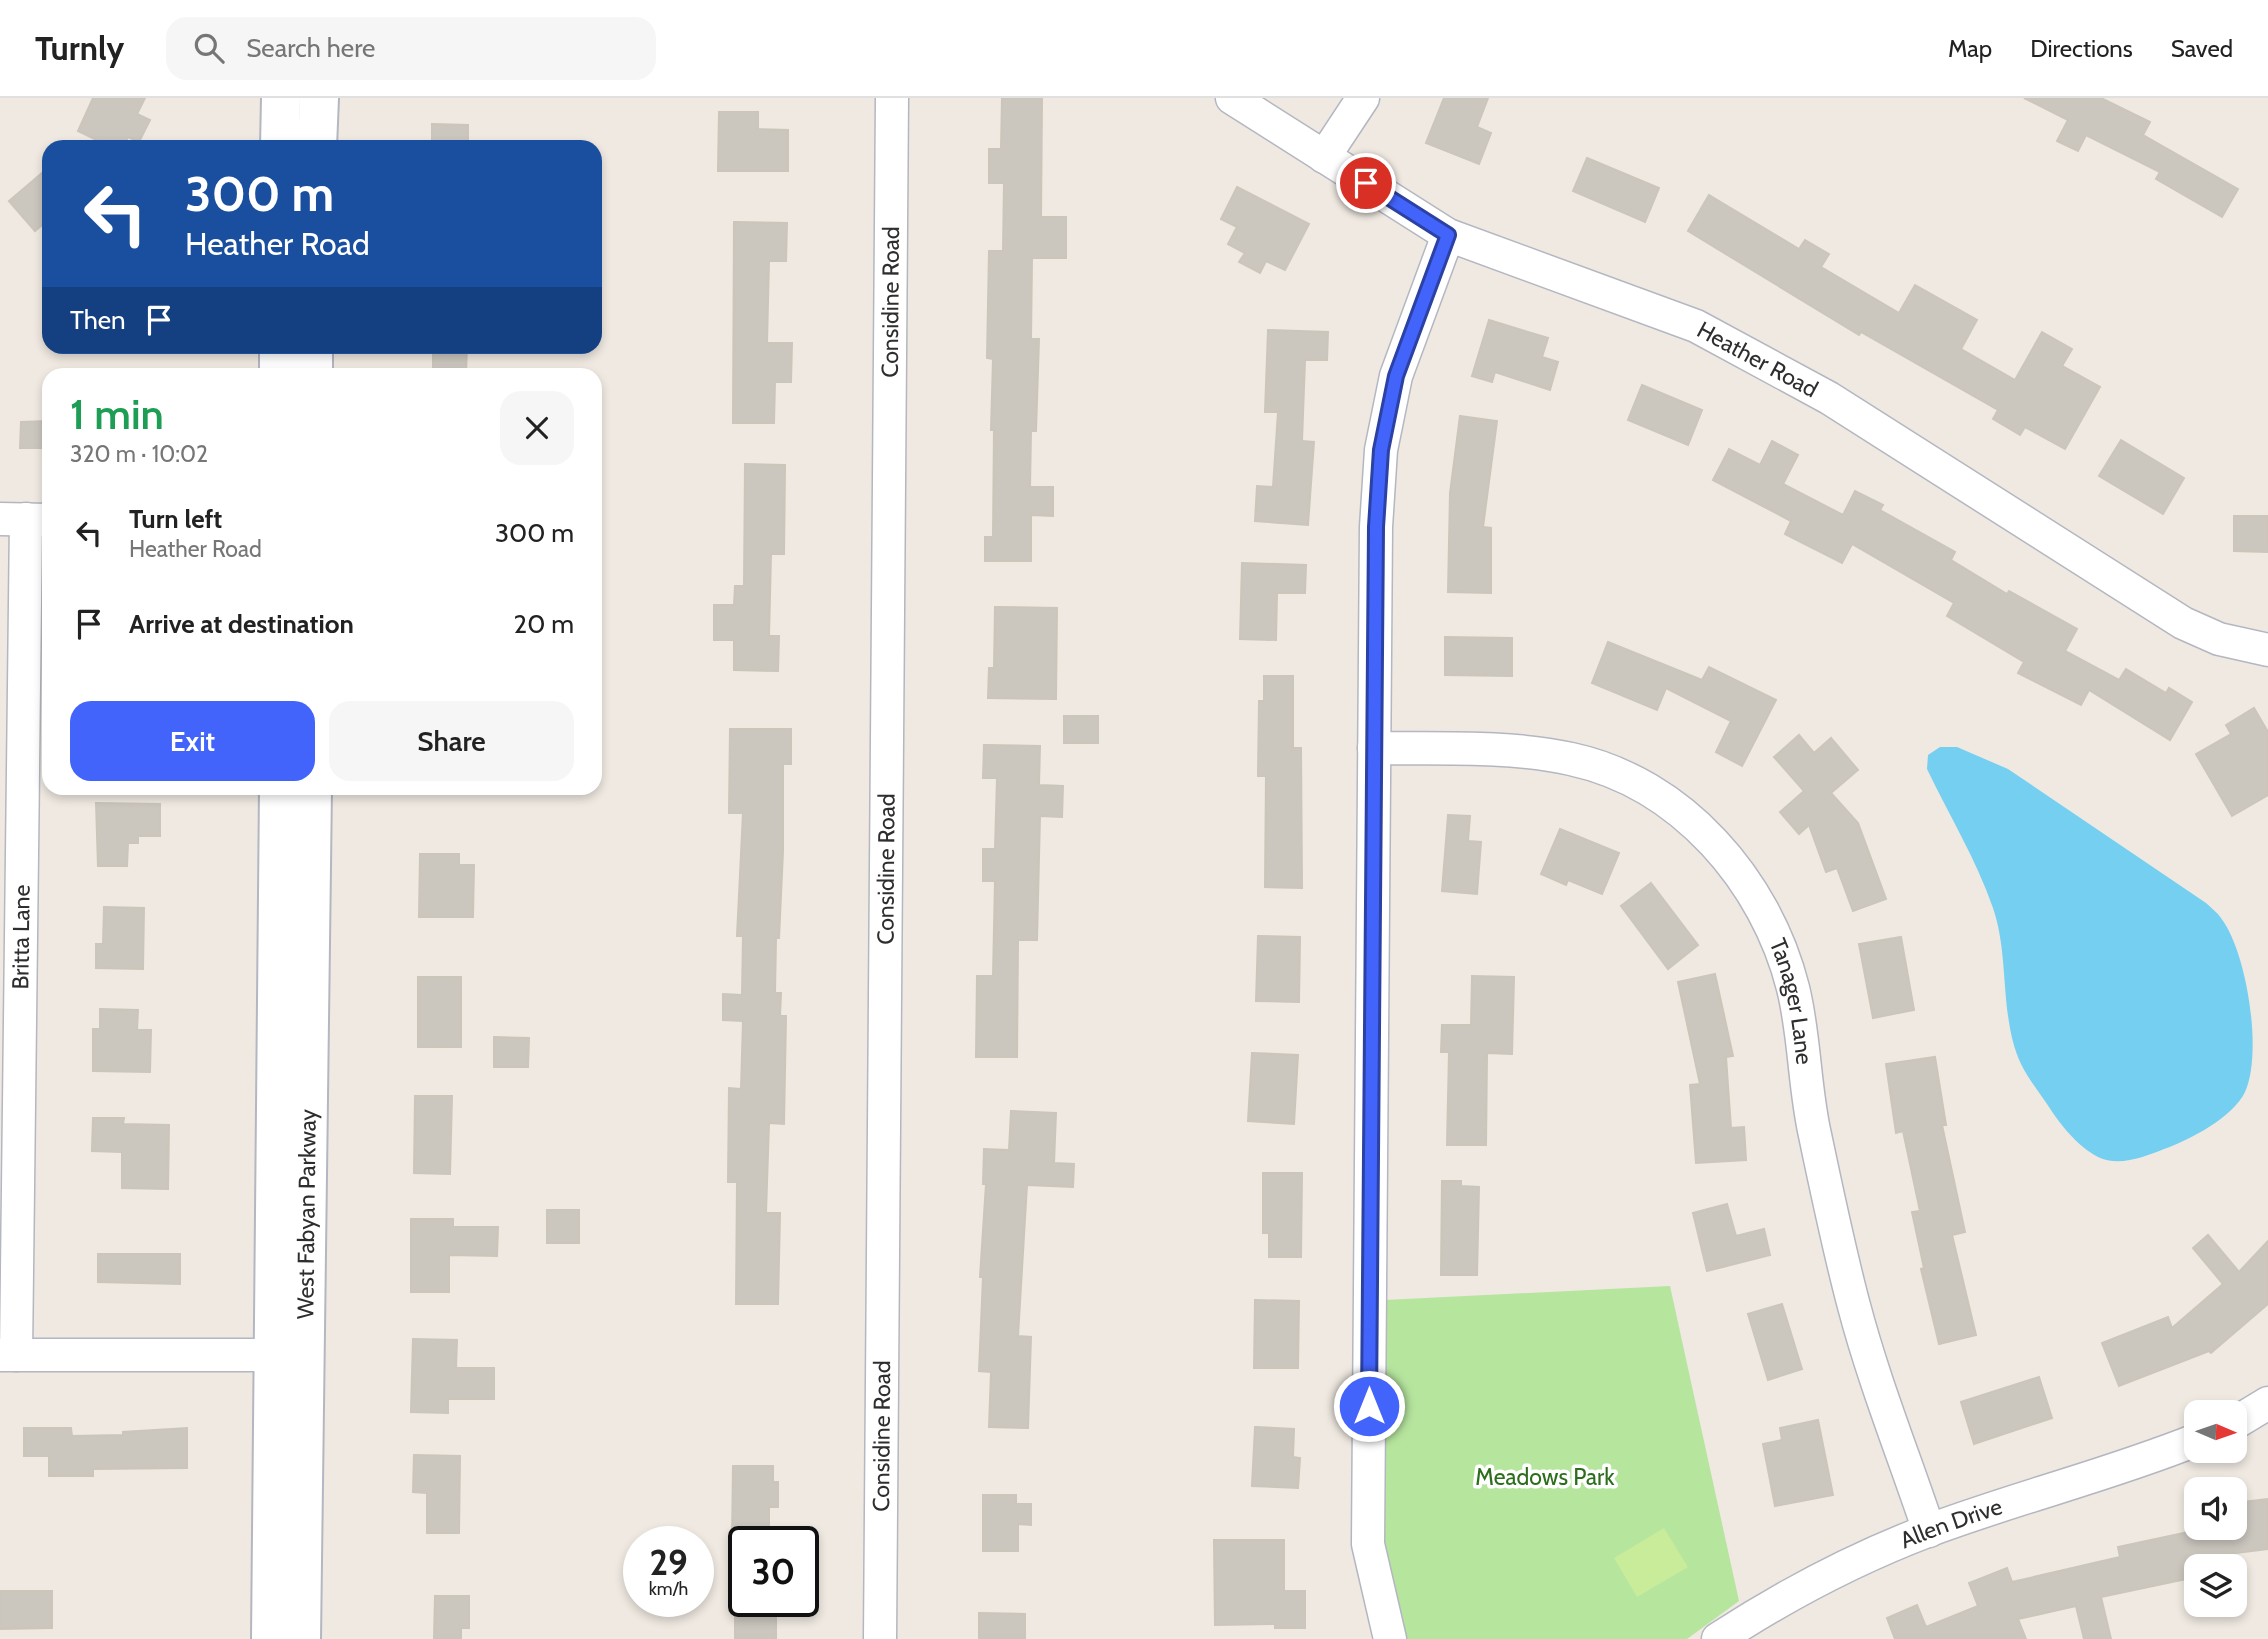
<!DOCTYPE html>
<meta charset="utf-8">
<style>
:root{--surface:#fff;--page:#f6f6f6;--text:#222;--muted:#767676;--line:#e0e0e0;--accent:#4264fb}
body{margin:0;font-family:Cabin,sans-serif;background:var(--page);color:var(--text);height:100vh;display:flex;flex-direction:column;font-size:26px;white-space:nowrap}
*{box-sizing:border-box;margin:0}
p{font-size:23px;color:var(--muted)}
.icon{flex:none;width:38px;height:38px;fill:none;stroke:currentColor;stroke-width:2;stroke-linecap:round;stroke-linejoin:round}
.map{position:relative;flex:1;overflow:hidden}
.side{position:absolute;left:42px;top:270px;width:560px;height:427px;display:flex;flex-direction:column;background:var(--surface);border-radius:21px;box-shadow:0 4px 10px #0003}
.side>*{flex:none}
.top-card{position:absolute;left:42px;top:42px;width:560px;height:214px;border-radius:21px;box-shadow:0 4px 10px #0003;background:#1a4fa0;color:#fff;overflow:hidden}
.needle{width:46px;rotate:92deg}
.fabs{position:absolute;left:2184px;top:1302px;display:grid;gap:14px}
.fabs a{display:grid;place-items:center;width:63px;height:63px;border-radius:14px;background:var(--surface);box-shadow:0 4px 10px #0003;font-size:35px}
.speed{position:absolute;left:623px;top:1428px;display:flex;gap:14px;font-size:35px;font-weight:700;text-align:center}
.speed>*{display:grid;place-content:center;width:91px;height:91px;border-radius:50%;background:var(--surface);box-shadow:0 4px 10px #0003;line-height:1}
.speed small{font-size:18px;font-weight:400}
.speed .limit{border:4px solid #111;border-radius:10px;background:#fff;color:#111}
.pin{position:absolute;display:grid;place-items:center;width:60px;height:60px;color:#fff;margin:-30px;border:4px solid #fff;border-radius:50%;box-shadow:0 2px 7px #0007}
.me{position:absolute;width:77px;margin:-38px;rotate:0deg;stroke-linejoin:round;filter:drop-shadow(0 0 5px #0008)}
.turn{display:flex;align-items:center;gap:24px;height:147px;padding:0 28px;font-size:32px}
.turn .icon{width:91px;height:91px;stroke-width:2.5}
.turn b{display:block;font-size:49px;line-height:60px}
.then{display:flex;align-items:center;height:66px;padding:0 28px;background:#0003;gap:14px;font-size:26px}
.round{display:grid;place-items:center;flex:none;width:74px;height:74px;border-radius:21px;background:var(--page)}
.headline{display:flex;align-items:center;justify-content:space-between;height:119px;padding:0 28px}
h1{font-size:42px;font-weight:600;line-height:52px;color:#1e9e55}
.button{display:flex;gap:14px;margin-top:auto;padding:14px 28px}
.button a{flex:1;height:80px;border-radius:21px;background:var(--accent);color:#fff;font-size:28px;font-weight:600;line-height:80px;text-align:center}
.button a+a{background:var(--page);color:var(--text)}
ul{padding:0;list-style:none}
li{display:flex;align-items:center;gap:21px;height:91px;padding:0 28px}
li div{flex:1}
li b{display:block;font-size:26px}
li em{font-style:normal}
header{display:flex;align-items:center;gap:42px;box-sizing:border-box;height:98px;padding:0 35px;background:var(--surface);border-bottom:2px solid var(--line)}
header strong{font-size:33px}
nav{display:flex;gap:38px;margin-inline-start:auto;font-size:24px}
.search{width:490px;height:63px;background:var(--page);display:flex;align-items:center;gap:18px;box-sizing:border-box;padding:0 24px;border-radius:21px;color:var(--muted);font-size:26px}
.map>svg:first-child{display:block}
</style>
<header>
<strong>Turnly</strong>
<div class="search"><svg class="icon" aria-label="search" viewBox="0 0 24 24"><circle cx="10" cy="10" r="6"/><path d="M15 15l6 6"/></svg>Search here</div>
<nav><a>Map</a><a>Directions</a><a>Saved</a></nav>
</header>
<div class="map">
<svg width="2268" height="1541" viewBox="0 0 2268 1541">
<rect width="100%" height="100%" fill="#efe9e1"/>
<polygon fill="#b6e59e" points="1670,1188 1739,1503 1687,1541 1406,1541 1384,1461 1385,1202"/>
<polygon fill="#c9ec9a" points="1664,1430 1688,1469 1637,1499 1614,1460"/>
<path fill="#75cff0" d="M 1940,649 L 1957,649 L 2008,671 L 2206,805 C 2211,810 2217,814 2221,820 C 2247,854 2263,955 2245,994 C 2233,1019 2190,1042 2164,1051 C 2144,1059 2119,1069 2098,1059 C 2077,1048 2059,1025 2047,1006 C 2038,993 2028,980 2021,966 C 1999,919 2010,859 1993,810 C 1976,761 1949,717 1927,671 L 1928,657 Z"/>
<g fill="#cbc7bf" stroke="#cbc5ba" stroke-width="2">
<polygon points="93,0 145,0 137,16 150,22 139,44 128,39 123,49 111,49 78,33"/>
<polygon points="1002,0 1042,0 1041,119 1066,119 1066,160 1032,160 1031,241 1039,241 1036,333 1031,333 1030,389 1053,389 1053,418 1031,417 1031,463 985,463 985,439 993,439 994,332 991,332 993,261 987,260 989,153 1003,153 1004,85 989,85 989,51 1001,51"/>
<polygon points="1444,0 1488,0 1477,29 1491,35 1479,66 1426,45"/>
<polygon points="2024,0 2101,0 2150,24 2143,37 2238,91 2222,119 2156,81 2160,74 2086,37 2078,53 2057,43 2068,22"/>
<polygon points="719,14 758,14 758,31 788,32 788,73 718,73"/>
<polygon points="432,26 468,27 468,49 432,49"/>
<polygon points="1587,60 1659,90 1645,124 1573,93"/>
<polygon points="49,69 49,121 35,133 9,103"/>
<polygon points="1237,89 1309,126 1285,172 1266,163 1260,175 1239,164 1245,155 1228,146 1237,129 1221,121"/>
<polygon points="1709,97 1799,151 1805,142 1829,156 1821,169 1899,215 1915,187 1977,222 1961,251 2015,282 2042,234 2072,251 2062,268 2100,289 2065,351 2025,329 2020,337 1993,321 1998,312 1861,234 1859,237 1688,133"/>
<polygon points="734,124 787,125 786,163 769,163 767,245 792,245 791,284 775,284 774,325 733,325"/>
<polygon points="1489,222 1548,240 1542,259 1558,264 1550,292 1495,274 1492,284 1472,278"/>
<polygon points="1268,232 1328,234 1327,262 1305,262 1302,343 1314,344 1308,427 1255,423 1257,388 1273,389 1278,314 1265,314"/>
<polygon points="433,248 467,248 466,276 433,276"/>
<polygon points="1642,287 1702,312 1688,347 1628,322"/>
<polygon points="1460,318 1497,323 1483,429 1491,430 1491,495 1448,494 1450,395"/>
<polygon points="47,323 47,350 20,350 21,324"/>
<polygon points="2121,342 2184,380 2163,416 2099,378"/>
<polygon points="1772,343 1798,357 1783,386 1843,417 1855,393 1883,407 1880,412 1955,454 1951,462 2007,496 2009,493 2077,531 2065,553 2119,582 2126,571 2166,595 2169,590 2192,604 2170,642 2089,592 2081,607 2018,575 2024,564 1947,518 1954,505 1852,446 1842,465 1785,436 1791,423 1713,382 1729,351 1760,367"/>
<polygon points="745,366 785,367 784,456 771,456 769,538 779,538 778,573 734,572 734,542 714,542 714,507 734,507 735,488 744,488"/>
<polygon points="2234,418 2268,418 2268,454 2234,453"/>
<polygon points="1242,465 1306,467 1305,495 1277,495 1276,542 1240,541"/>
<polygon points="995,509 1057,510 1056,601 988,600 989,570 994,570"/>
<polygon points="1445,539 1512,540 1512,578 1445,577"/>
<polygon points="1608,544 1702,582 1709,569 1776,602 1742,668 1716,654 1731,623 1666,590 1657,612 1592,585"/>
<polygon points="1264,578 1293,578 1293,650 1301,650 1302,790 1265,789 1266,678 1258,678 1259,603 1264,603"/>
<polygon points="2254,610 2268,634 2268,697 2232,718 2196,656 2231,636 2226,627"/>
<rect x="1064" y="618" width="34" height="27"/>
<polygon points="730,631 791,631 791,666 783,666 783,753 779,840 776,840 775,895 781,895 780,918 786,918 784,1026 769,1025 766,1115 780,1115 778,1206 736,1206 737,1084 728,1084 729,990 741,991 743,923 723,922 723,896 742,897 743,838 737,838 743,715 729,715"/>
<polygon points="1799,637 1814,655 1831,640 1858,672 1831,695 1858,725 1886,801 1853,813 1837,770 1826,774 1809,727 1799,736 1780,714 1804,693 1774,659"/>
<polygon points="984,647 1040,648 1039,687 1063,688 1062,719 1040,718 1037,842 1018,842 1017,959 976,959 977,878 993,878 995,783 983,783 983,751 995,751 997,680 983,680"/>
<polygon points="96,705 160,706 160,738 138,738 138,745 128,745 127,768 98,768"/>
<polygon points="1448,717 1470,718 1468,743 1481,744 1477,796 1442,793"/>
<polygon points="1560,731 1619,755 1602,796 1568,782 1566,787 1541,776"/>
<polygon points="420,756 459,756 459,767 474,767 473,819 419,819"/>
<polygon points="1651,785 1698,847 1668,871 1621,808"/>
<polygon points="104,809 144,810 143,871 96,870 96,846 103,846"/>
<polygon points="1258,838 1300,839 1299,904 1256,903"/>
<polygon points="1901,839 1914,912 1873,920 1859,846"/>
<polygon points="1715,876 1733,958 1726,959 1731,1030 1744,1029 1746,1062 1696,1065 1690,987 1700,986 1678,884"/>
<polygon points="1472,878 1514,879 1512,956 1487,955 1486,1047 1447,1047 1449,954 1441,954 1442,927 1471,927"/>
<rect x="418" y="879" width="43" height="70"/>
<polygon points="100,911 138,912 137,932 151,932 150,974 93,973 93,931 100,931"/>
<polygon points="494,939 529,940 528,969 494,969"/>
<polygon points="1252,955 1298,957 1294,1026 1248,1023"/>
<polygon points="1935,959 1946,1027 1942,1027 1965,1134 1952,1137 1976,1237 1939,1246 1921,1171 1924,1170 1912,1114 1920,1113 1903,1033 1896,1035 1886,966"/>
<polygon points="415,998 452,998 450,1076 414,1075"/>
<polygon points="1011,1013 1056,1015 1054,1065 1074,1066 1073,1089 1027,1087 1018,1238 1031,1239 1028,1330 989,1329 991,1274 979,1273 983,1179 980,1179 986,1086 983,1086 984,1051 1009,1052"/>
<polygon points="93,1020 124,1020 123,1026 169,1027 168,1091 122,1090 122,1054 92,1053"/>
<polygon points="1263,1075 1302,1075 1301,1159 1269,1159 1269,1135 1263,1135"/>
<polygon points="1442,1083 1461,1083 1461,1088 1479,1089 1477,1177 1441,1177"/>
<polygon points="1727,1106 1736,1138 1764,1131 1770,1157 1707,1173 1693,1115"/>
<rect x="547" y="1112" width="32" height="33"/>
<polygon points="411,1121 453,1121 453,1129 498,1129 497,1158 449,1157 449,1194 411,1194"/>
<polygon points="2208,1137 2239,1174 2268,1143 2268,1206 2211,1255 2209,1253 2119,1288 2102,1245 2168,1219 2172,1230 2223,1186 2193,1150"/>
<polygon points="98,1156 180,1156 180,1186 98,1184"/>
<polygon points="1255,1202 1299,1203 1298,1270 1254,1270"/>
<polygon points="1782,1206 1802,1271 1768,1282 1748,1216"/>
<polygon points="413,1241 457,1242 456,1270 494,1270 494,1301 448,1301 448,1315 411,1314"/>
<polygon points="2039,1279 2052,1320 1974,1346 1961,1304"/>
<polygon points="1818,1322 1833,1397 1775,1408 1763,1346 1782,1342 1780,1330"/>
<polygon points="1255,1329 1294,1331 1293,1359 1300,1360 1298,1390 1252,1388"/>
<polygon points="24,1330 71,1330 72,1338 123,1337 123,1334 187,1330 187,1370 93,1371 93,1378 49,1378 49,1358 24,1358"/>
<polygon points="414,1357 460,1358 459,1435 427,1435 427,1395 413,1394"/>
<polygon points="733,1368 773,1368 773,1384 778,1384 778,1409 769,1409 769,1434 765,1434 765,1444 732,1444"/>
<polygon points="983,1397 1016,1397 1016,1406 1031,1406 1031,1427 1018,1426 1018,1453 983,1453"/>
<polygon points="2268,1401 2268,1451 2196,1460 2196,1479 2101,1499 2111,1541 2084,1541 2076,1508 2018,1521 2026,1541 1895,1541 1887,1520 1917,1507 1926,1529 1978,1508 1969,1485 2007,1470 2012,1484 2120,1459 2118,1449 2207,1430 2235,1430 2235,1405"/>
<polygon points="1214,1442 1284,1442 1284,1493 1305,1493 1305,1530 1275,1530 1275,1526 1215,1527"/>
<polygon points="0,1493 52,1493 52,1530 0,1531"/>
<polygon points="435,1498 469,1498 469,1530 461,1530 461,1541 434,1541"/>
<polygon points="735,1507 776,1508 776,1541 735,1541"/>
<polygon points="979,1515 1025,1516 1025,1541 979,1541"/>
</g>
<g fill="none" stroke-linecap="round" stroke-linejoin="round">
<defs>
<g id="street">
<path id="s1" d="M 1232,0 L 1448,137 L 1696,228 L 1829,300 L 2183,525 L 2219,541 L 2268,552"/>
<polyline points="1324,59 1363,0"/>
<polyline points="0,421 49,422"/>
<path id="s2" d="M 1374,650 C 1438,651 1507,647 1571,661 C 1682,685 1766,783 1793,890 C 1805,938 1804,989 1815,1037 C 1827,1094 1839,1152 1854,1208 C 1874,1284 1904,1358 1929,1433"/>
<polyline points="0,1257 276,1257"/>
<path id="s3" d="M 16,1257 L 26,421"/>
<polyline points="2235,1325 2268,1305"/>
<path id="s4" d="M 880,1541 L 892,0"/>
<polyline points="1390,1541 1368,1446 1376,429 1381,352 1396,278 1448,137"/>
<path id="s5" d="M 1718,1541 C 1784,1498 1856,1460 1930,1432 C 2018,1399 2109,1377 2196,1342"/>
</g>
<g id="secondary">
<polyline points="280,49 281,0"/>
<polyline points="317,49 319,0"/>
<polyline points="279,276 279,248"/>
<polyline points="313,276 313,248"/>
<polyline points="271,1541 279,690"/>
<path id="s6" d="M 301,1541 L 312,690"/>
</g>
</defs>
<use href="#street" stroke="#b4b7c1" stroke-width="35"/>
<use href="#secondary" stroke="#b4b7c1" stroke-width="42"/>
<use href="#street" stroke="#fff" stroke-width="32"/>
<use href="#secondary" stroke="#fff" stroke-width="38"/>
</g>
<g fill="none" stroke-linecap="round" stroke-linejoin="round">
<defs>
<polyline id="route" points="1366,85 1448,137 1396,278 1381,352 1376,429 1369,1308"/>
</defs>
<use href="#route" stroke="#2b41a3" stroke-width="18"/>
<use href="#route" stroke="#4264fb" stroke-width="12"/>
</g>
<g text-anchor="middle" dominant-baseline="central" stroke-width="7" stroke-linejoin="round" paint-order="stroke">
<g font-size="23" fill="#2e2e2e" stroke="#fff">
<text stroke="none"><textPath href="#s4" startOffset="1337">Considine Road</textPath></text>
<text stroke="none"><textPath href="#s1" startOffset="590">Heather Road</textPath></text>
<text stroke="none"><textPath href="#s4" startOffset="770">Considine Road</textPath></text>
<text stroke="none"><textPath href="#s3" startOffset="418">Britta Lane</textPath></text>
<text stroke="none"><textPath href="#s2" startOffset="546">Tanager Lane</textPath></text>
<text stroke="none"><textPath href="#s6" startOffset="425">West Fabyan Parkway</textPath></text>
<text stroke="none"><textPath href="#s4" startOffset="203">Considine Road</textPath></text>
<text stroke="none"><textPath href="#s5" startOffset="261">Allen Drive</textPath></text>
</g>
<g font-size="23" fill="#2c6e1b" stroke="#fff">
<text x="1545" y="1379">Meadows Park</text>
</g>
</g>
</svg>
<div class="fabs">
<a><svg class="needle" viewBox="-14 -14 28 28"><path d="M0-13l5 13h-10z" fill="#e53935"/><path d="M0 13l5-13h-10z" fill="#767676"/></svg></a>
<a><svg class="icon" aria-label="sound" viewBox="0 0 24 24"><path d="M4 9h4l5-4v14l-5-4H4zM17 9q2 3 0 6"/></svg></a>
<a><svg class="icon" aria-label="layers" viewBox="0 0 24 24"><path d="M12 4l9 5-9 5-9-5zM3 14l9 5 9-5"/></svg></a>
</div>
<div class="speed"><div>29<small>km/h</small></div><div class="limit">30</div></div>
<div class="pin" style="left:1366px;top:85px;background:#d93025"><svg class="icon" aria-label="arrive" viewBox="0 0 24 24"><path d="M6 21V4h12l-3 4 3 4H6"/></svg></div>
<svg class="me" style="left:1369px;top:1308px" viewBox="-20 -20 40 40"><circle r="17" fill="#4264fb" stroke="#fff" stroke-width="3"/><path d="M0-11L8 9 0 5-8 9z" fill="#fff"/></svg>
<div class="top-card">
<div class="turn"><svg class="icon" aria-label="left" viewBox="0 0 24 24"><path d="M17 20v-9H6M10 6l-5 5 5 5"/></svg><div><b>300 m</b>Heather Road</div></div>
<div class="then">Then<svg class="icon" aria-label="arrive" viewBox="0 0 24 24"><path d="M6 21V4h12l-3 4 3 4H6"/></svg></div>
</div>
<section class="side">
<div class="headline"><div><h1>1 min</h1><p>320 m · 10:02</p></div><a class="round"><svg class="icon" aria-label="close" viewBox="0 0 24 24"><path d="M6 6l12 12M18 6L6 18"/></svg></a></div>
<ul>
<li><svg class="icon" aria-label="left" viewBox="0 0 24 24"><path d="M17 20v-9H6M10 6l-5 5 5 5"/></svg><div><b>Turn left</b><p>Heather Road</p></div><em>300 m</em></li>
<li><svg class="icon" aria-label="arrive" viewBox="0 0 24 24"><path d="M6 21V4h12l-3 4 3 4H6"/></svg><div><b>Arrive at destination</b></div><em>20 m</em></li>
</ul>
<div class="button"><a>Exit</a><a>Share</a></div>
</section>
</div>
